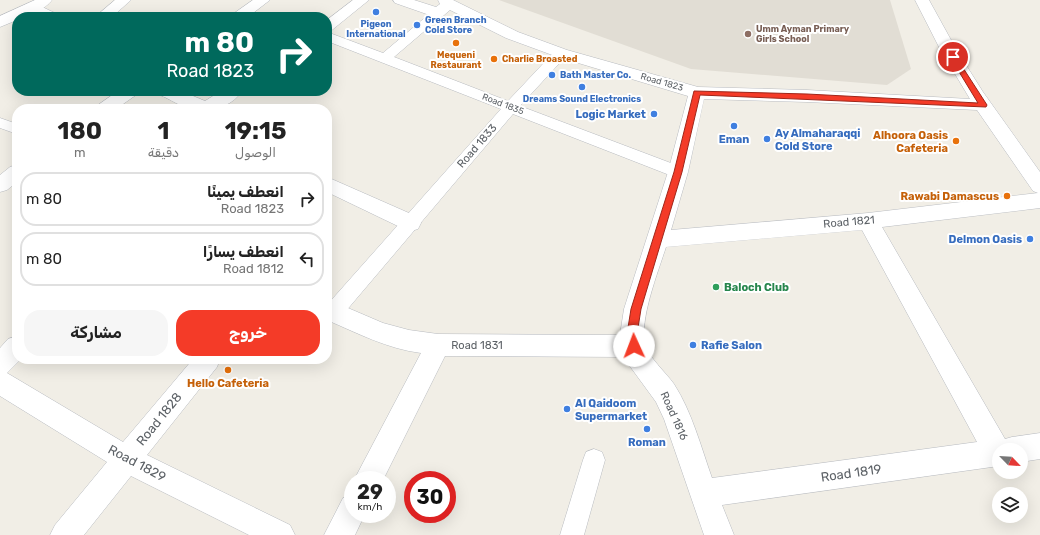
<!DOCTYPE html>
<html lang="ar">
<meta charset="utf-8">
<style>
:root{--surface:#fff;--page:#f6f6f6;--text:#222;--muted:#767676;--line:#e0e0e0;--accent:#f43b28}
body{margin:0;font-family:Rubik,"Noto Sans Arabic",sans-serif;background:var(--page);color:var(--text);direction:rtl;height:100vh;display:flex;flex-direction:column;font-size:15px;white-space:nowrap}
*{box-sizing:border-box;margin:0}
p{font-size:13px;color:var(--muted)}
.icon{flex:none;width:22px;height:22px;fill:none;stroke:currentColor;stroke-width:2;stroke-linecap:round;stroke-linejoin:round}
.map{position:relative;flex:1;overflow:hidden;direction:ltr}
.details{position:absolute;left:12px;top:104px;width:320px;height:260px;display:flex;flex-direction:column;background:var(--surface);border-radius:16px;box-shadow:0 4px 16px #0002;direction:rtl}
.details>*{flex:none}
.top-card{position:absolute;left:12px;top:12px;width:320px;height:84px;border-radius:16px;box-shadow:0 4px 16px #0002;direction:rtl;background:#00695c;color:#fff;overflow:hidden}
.needle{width:26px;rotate:115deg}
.tools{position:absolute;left:992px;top:443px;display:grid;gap:8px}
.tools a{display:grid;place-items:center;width:36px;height:36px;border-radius:50%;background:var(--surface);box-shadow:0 4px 16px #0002;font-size:20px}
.speed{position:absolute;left:344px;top:471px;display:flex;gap:8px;font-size:20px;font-weight:700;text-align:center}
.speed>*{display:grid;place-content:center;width:52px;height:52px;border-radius:50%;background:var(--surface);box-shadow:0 4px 16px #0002;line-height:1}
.speed small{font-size:10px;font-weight:400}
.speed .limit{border:6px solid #d22;background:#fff;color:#111}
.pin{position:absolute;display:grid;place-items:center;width:34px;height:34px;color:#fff;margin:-17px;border:2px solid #fff;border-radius:50%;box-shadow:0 1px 4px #0007}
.me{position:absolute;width:44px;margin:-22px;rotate:358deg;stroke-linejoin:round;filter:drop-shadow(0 0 3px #0008)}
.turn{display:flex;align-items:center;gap:14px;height:84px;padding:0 12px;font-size:18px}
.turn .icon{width:52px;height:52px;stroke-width:2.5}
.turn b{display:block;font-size:28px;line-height:34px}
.eta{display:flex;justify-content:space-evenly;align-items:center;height:68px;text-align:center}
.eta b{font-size:24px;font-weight:700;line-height:28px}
.primary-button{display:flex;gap:8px;margin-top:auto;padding:8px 12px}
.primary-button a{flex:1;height:46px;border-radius:16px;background:var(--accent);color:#fff;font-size:16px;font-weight:700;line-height:46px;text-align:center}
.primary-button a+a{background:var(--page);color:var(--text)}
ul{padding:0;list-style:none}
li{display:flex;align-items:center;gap:12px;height:54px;margin:0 8px 6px;padding:0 4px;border:2px solid var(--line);border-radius:16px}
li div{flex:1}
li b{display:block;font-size:15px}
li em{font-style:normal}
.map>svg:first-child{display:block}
</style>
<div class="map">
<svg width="1040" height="535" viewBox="0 0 1040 535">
<rect width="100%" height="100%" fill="#f1eee6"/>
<polygon fill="#e1ddd4" points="499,0 890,0 911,69 887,85 691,69"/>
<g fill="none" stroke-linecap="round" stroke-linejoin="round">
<defs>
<g id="lane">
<path d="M 34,3 L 57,14 L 59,17 C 48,17 35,17 28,7 L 30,4 Z"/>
<polygon points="438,9 442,10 444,13 442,16 394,57 508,101 556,50 566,50 568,53 566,56 520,106 684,168 686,172 684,176 678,178 672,176 513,114 340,318 333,320 327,318 327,305 501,109 327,41 327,32 383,53 434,10"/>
<polygon points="0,118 17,124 17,134 0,128"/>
<polygon points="594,449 602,452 605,460 584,535 560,535 583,460 586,452"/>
</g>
<g id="street">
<path d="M 35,0 L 52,0 C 46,9 27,17 17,17 L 17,20 L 0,27 L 0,16 Z"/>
<polygon points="115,0 131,0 112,17 95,17"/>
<polygon points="253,0 270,0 248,17 230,17 233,14"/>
<polygon points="353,0 369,0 332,30 327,32 327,20"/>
<path d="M 393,0 L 414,0 L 436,7 L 440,4 L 438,0 L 453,0 L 518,32 L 567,50 L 698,87 L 807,90 L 970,99 L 940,49 L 915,0 L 929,0 L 956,49 L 983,92 L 1040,172 L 1040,208 L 882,227 L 1005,439 L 1012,437 L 1040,433 L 1040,459 L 1021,462 L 1021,450 L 999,450 L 999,466 L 722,505 L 734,535 L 704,535 L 664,419 L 656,402 L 629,365 L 626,357 L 445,356 L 383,480 L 354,480 L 421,353 C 388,349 357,333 327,320 L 327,299 L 383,323 L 409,330 L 438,334 L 620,335 L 624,309 L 668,172 L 688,96 L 555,56 L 506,38 L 450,10 L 443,16 L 438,18 L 395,3 ZM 704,99 L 807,102 L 977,110 L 1033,191 L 1038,193 L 868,213 L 671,230 L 688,172 ZM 862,230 L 977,442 L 712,478 C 701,447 692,412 674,384 C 667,374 647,355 645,345 C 639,320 658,272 666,247 Z"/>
<polygon points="118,91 139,91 136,95 116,109 95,109 98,105"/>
<path d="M 157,91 L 181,91 L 205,101 L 221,91 L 242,91 C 232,107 209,113 191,109 C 181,107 170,99 160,95 Z"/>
<polygon points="17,165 17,182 7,190 0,192 0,175 10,167"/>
<polygon points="327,177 418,217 421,223 418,229 411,231 404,229 327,192"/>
<polygon points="17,336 17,359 21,359 7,373 123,442 193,359 220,359 217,367 147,455 290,525 295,535 249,535 131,476 84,535 50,535 55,525 107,462 0,396 0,348 8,339"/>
<polygon points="353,494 353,514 365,514 355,535 324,535 343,498"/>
</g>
</defs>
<use href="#lane" stroke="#b8bbc0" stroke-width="1"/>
<use href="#street" stroke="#b8bbc0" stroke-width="1"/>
<use href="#lane" fill="#fff" fill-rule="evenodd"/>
<use href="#street" fill="#fff" fill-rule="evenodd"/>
</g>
<polygon fill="#f43b28" stroke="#9f261a" points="951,55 956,57 987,105 986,107 700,95 682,172 641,309 637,334 638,346 637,349 634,350 630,349 627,334 631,309 674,172 694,91 807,94 978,103 950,57"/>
<g fill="#3f7fe0" stroke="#fff" stroke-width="1.5">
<circle cx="376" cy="12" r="4"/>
<circle cx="417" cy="25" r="4"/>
<circle cx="552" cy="75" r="4"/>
<circle cx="582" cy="87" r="4"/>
<circle cx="654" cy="114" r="4"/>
<circle cx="734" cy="126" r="4"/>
<circle cx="767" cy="139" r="4"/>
<circle cx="1030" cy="239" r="4"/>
<circle cx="693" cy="345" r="4"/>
<circle cx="567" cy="409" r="4"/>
<circle cx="647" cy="429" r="4"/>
</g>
<circle fill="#8d6e63" stroke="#fff" stroke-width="1.5" cx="748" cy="34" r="4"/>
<g fill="#e8710a" stroke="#fff" stroke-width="1.5">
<circle cx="456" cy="43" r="4"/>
<circle cx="494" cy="59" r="4"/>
<circle cx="956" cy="141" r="4"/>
<circle cx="1007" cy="196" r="4"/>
<circle cx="228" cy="370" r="4"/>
</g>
<circle fill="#2e9e5b" stroke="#fff" stroke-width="1.5" cx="716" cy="287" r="4"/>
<g text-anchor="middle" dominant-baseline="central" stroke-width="4" stroke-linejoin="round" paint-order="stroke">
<g font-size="9" font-weight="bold" fill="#366cbe" stroke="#fff" text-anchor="start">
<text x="425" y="20">Green Branch<tspan x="425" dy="10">Cold Store</tspan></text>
<text x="376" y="24" text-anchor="middle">Pigeon<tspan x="376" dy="10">International</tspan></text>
<text x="560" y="75">Bath Master Co.</text>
<text x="582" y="99" text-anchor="middle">Dreams Sound Electronics</text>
</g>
<g font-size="9" font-weight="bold" fill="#785e54" stroke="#fff" text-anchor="start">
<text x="756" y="29">Umm Ayman Primary<tspan x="756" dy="10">Girls School</tspan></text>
</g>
<g font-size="9" font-weight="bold" fill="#c56008" stroke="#fff">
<text x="456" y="55">Mequeni<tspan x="456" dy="10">Restaurant</tspan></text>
<text x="502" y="59" text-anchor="start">Charlie Broasted</text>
</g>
<g font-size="9" fill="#5d6267" stroke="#fff">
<text transform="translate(662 82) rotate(16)">Road 1823</text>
<text transform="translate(503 104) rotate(21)">Road 1835</text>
</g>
<g font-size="11" font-weight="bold" fill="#366cbe" stroke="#fff" text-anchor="start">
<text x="646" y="114" text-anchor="end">Logic Market</text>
<text x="775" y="133">Ay Almaharaqqi<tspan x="775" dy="13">Cold Store</tspan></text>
<text x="734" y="139" text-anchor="middle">Eman</text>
<text x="1022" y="239" text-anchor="end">Delmon Oasis</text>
<text x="701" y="345">Rafie Salon</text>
<text x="575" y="403">Al Qaidoom<tspan x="575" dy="13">Supermarket</tspan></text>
<text x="647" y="442" text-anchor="middle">Roman</text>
</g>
<g font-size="11" font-weight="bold" fill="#c56008" stroke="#fff" text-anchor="end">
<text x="948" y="135">Alhoora Oasis<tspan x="948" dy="13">Cafeteria</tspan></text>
<text x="999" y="196">Rawabi Damascus</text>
<text x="228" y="383" text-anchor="middle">Hello Cafeteria</text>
</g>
<g font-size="11" fill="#5d6267" stroke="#fff">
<text transform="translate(477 146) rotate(-49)">Road 1833</text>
<text transform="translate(849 222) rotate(-5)">Road 1821</text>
<text x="477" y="345">Road 1831</text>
<text transform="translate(674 416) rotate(66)">Road 1816</text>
</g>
<g font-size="11" font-weight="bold" fill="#27864d" stroke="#fff" text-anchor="start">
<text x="724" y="287">Baloch Club</text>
</g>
<g font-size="13" fill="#5d6267" stroke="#fff">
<text transform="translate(159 419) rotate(-51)">Road 1828</text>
<text transform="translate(137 463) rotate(28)">Road 1829</text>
<text transform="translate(851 473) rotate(-8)">Road 1819</text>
</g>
</g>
</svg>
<div class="tools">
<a><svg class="needle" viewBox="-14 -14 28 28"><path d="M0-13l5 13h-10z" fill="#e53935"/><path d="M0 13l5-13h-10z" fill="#767676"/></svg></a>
<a><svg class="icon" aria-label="layers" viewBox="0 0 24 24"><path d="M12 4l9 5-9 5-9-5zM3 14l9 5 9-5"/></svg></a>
</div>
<div class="speed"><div>29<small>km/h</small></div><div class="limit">30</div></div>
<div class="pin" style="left:953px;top:57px;background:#d93025"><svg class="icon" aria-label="arrive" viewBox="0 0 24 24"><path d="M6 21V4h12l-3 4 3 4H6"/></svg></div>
<svg class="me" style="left:634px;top:346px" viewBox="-20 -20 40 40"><circle r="19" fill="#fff"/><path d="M0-13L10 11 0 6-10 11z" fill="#f43b28"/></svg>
<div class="top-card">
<div class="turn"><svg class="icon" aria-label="right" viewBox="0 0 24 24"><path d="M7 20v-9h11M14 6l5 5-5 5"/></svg><div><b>80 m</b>Road 1823</div></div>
</div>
<section class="details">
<div class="eta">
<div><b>19:15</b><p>الوصول</p></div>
<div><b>1</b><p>دقيقة</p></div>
<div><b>180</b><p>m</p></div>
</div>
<ul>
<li><svg class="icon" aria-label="right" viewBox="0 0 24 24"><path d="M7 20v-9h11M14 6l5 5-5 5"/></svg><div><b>انعطف يمينًا</b><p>Road 1823</p></div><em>80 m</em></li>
<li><svg class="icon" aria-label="left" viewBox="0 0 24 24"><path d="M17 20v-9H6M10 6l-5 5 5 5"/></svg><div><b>انعطف يسارًا</b><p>Road 1812</p></div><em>80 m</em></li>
</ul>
<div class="primary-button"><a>خروج</a><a>مشاركة</a></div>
</section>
</div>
